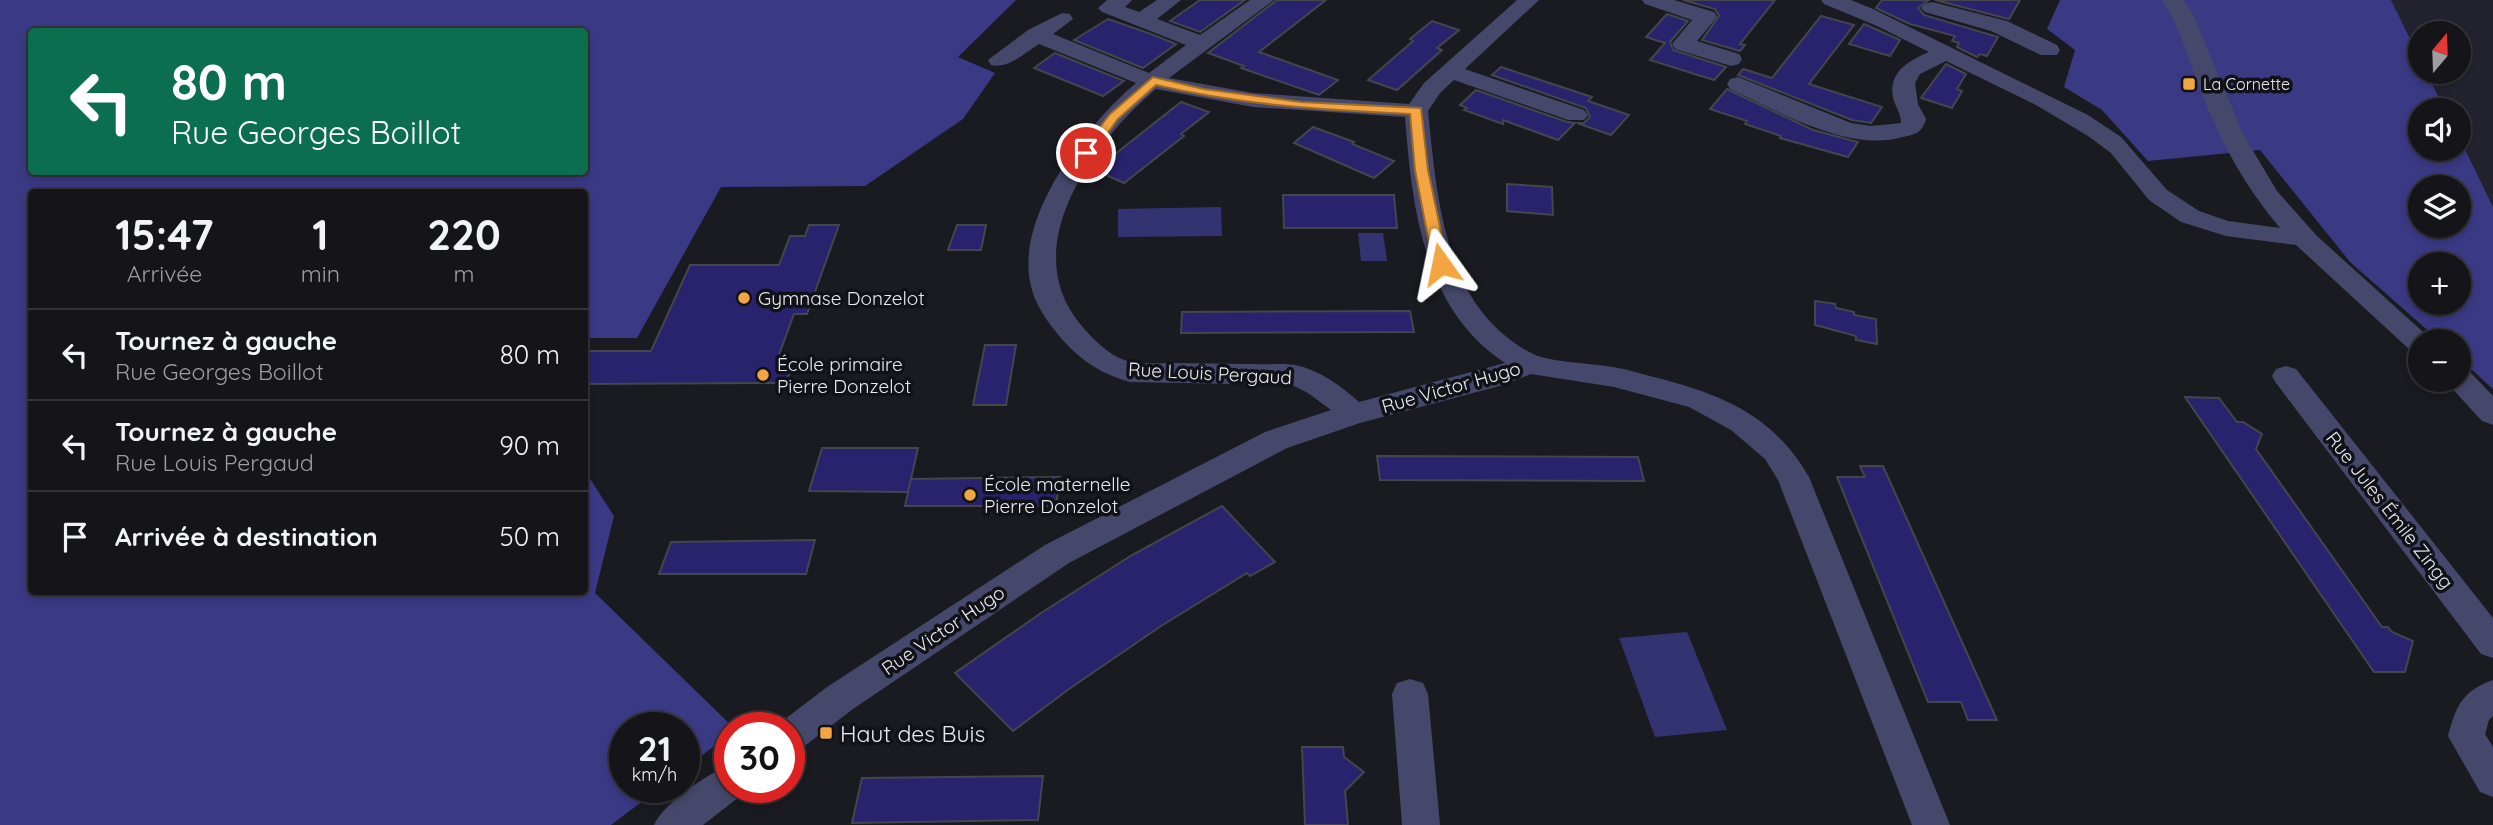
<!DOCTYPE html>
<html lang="fr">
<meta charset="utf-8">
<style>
:root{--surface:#141419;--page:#212126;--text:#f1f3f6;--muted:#9d9ea2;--line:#333338}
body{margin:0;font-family:Quicksand,sans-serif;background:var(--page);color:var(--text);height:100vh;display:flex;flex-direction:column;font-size:26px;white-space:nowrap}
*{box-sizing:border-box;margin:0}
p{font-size:23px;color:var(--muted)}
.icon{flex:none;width:38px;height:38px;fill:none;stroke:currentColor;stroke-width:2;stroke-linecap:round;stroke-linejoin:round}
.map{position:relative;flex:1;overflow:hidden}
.panel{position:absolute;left:28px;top:189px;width:560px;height:406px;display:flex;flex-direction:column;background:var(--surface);border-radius:7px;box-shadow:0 4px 10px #0003,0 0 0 2px var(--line)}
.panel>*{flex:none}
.top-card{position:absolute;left:28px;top:28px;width:560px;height:147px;border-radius:7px;box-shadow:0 4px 10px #0003,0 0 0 2px var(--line);background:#0b6e4f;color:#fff;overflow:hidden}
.needle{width:46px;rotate:19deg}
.controls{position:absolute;left:2408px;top:21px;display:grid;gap:14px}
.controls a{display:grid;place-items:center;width:63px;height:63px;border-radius:50%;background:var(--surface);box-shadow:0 4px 10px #0003,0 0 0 2px var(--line);font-size:35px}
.speed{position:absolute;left:609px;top:712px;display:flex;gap:14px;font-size:35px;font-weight:700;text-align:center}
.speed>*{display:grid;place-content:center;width:91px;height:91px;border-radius:50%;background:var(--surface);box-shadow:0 4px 10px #0003,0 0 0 2px var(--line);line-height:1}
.speed small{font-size:18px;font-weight:400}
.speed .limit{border:10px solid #d22;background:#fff;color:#111}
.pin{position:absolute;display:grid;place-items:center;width:60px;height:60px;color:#fff;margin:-30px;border:4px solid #fff;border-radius:50%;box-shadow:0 2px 7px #0007}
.me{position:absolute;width:77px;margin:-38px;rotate:348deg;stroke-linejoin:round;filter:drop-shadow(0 0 5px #0008)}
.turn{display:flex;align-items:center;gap:24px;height:147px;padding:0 28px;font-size:32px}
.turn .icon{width:91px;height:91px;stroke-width:2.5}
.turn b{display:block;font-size:49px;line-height:60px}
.eta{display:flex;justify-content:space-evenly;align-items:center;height:119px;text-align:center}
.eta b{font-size:42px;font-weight:800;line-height:49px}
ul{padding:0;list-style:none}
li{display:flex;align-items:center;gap:21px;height:91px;padding:0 28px;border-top:2px solid var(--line)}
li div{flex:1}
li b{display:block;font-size:26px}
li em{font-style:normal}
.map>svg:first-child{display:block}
</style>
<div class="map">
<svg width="2493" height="825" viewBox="0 0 2493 825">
<rect width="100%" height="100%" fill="#1a1b21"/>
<polygon fill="#22232f" points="2391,0 2493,0 2493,207 2459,137 2459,110 2445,110 2426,72 2459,72 2459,33 2420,33 2420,59"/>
<g fill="#333371">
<polygon points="1221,207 1222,236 1118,237 1118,209"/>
<polygon points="1358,233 1383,233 1387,261 1361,261"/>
<polygon points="1687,632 1727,730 1655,737 1619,638"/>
</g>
<g fill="#3a3984" fill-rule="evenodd">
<path d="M 0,0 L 1016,0 L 958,57 L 995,73 L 963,119 L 865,186 L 721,187 L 637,338 L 585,338 L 584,192 L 32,192 L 32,592 L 584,592 L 585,471 L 614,516 L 595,593 L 734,728 L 730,728 L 730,734 L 684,769 L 684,728 L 625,728 L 625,788 L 660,788 L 611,825 L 0,825 ZM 32,32 L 584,32 L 584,172 L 32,172 Z"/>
<path d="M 2060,0 L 2391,0 L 2420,59 L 2420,72 L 2426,72 L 2445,110 L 2420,110 L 2420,149 L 2459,149 L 2459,137 L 2493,207 L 2493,389 L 2459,358 L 2459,341 L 2440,341 L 2350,262 L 2260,150 L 2148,161 L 2102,110 L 2064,87 L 2075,50 L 2047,29 ZM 2420,187 L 2459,187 L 2459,226 L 2420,226 ZM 2420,264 L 2459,264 L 2459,303 L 2420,303 Z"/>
</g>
<g fill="#28236c" stroke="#44454d" stroke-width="2">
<polygon points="1200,0 1245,0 1200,32 1170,21"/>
<polygon points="1277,0 1326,0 1259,52 1338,80 1319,95 1241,68 1244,66 1208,53"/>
<polygon points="1683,0 1775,0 1740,44 1745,45 1740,51 1702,40 1719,16 1715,9"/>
<polygon points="1882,0 1929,0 1918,8 1924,15 1998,37 1987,56 1980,54 1977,57 1957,47 1959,43 1952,41 1955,36 1910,24 1876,8"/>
<polygon points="1935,0 2020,0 2009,19"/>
<polygon points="1667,14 1688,21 1670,42 1673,50 1726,67 1714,80 1650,60 1665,43 1646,37"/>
<polygon points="1821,16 1854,25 1809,84 1882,107 1871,123 1852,120 1738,75 1743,69 1772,78"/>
<polygon points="1108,19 1151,34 1176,44 1143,68 1074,40"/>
<polygon points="1432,21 1459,30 1437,48 1442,50 1397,90 1368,80 1413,41 1410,39"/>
<polygon points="1864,24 1900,40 1890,56 1849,44"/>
<polygon points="1055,53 1124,81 1103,96 1034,68"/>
<polygon points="1946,64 1966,74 1957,89 1962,91 1952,108 1921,98"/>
<polygon points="1501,67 1592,97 1588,101 1629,115 1611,135 1577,123 1584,123 1590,117 1586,108 1492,75"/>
<polygon points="1727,89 1813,130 1858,142 1848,157 1780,138 1781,136 1745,124 1747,121 1710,109"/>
<polygon points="1476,90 1567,122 1575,123 1558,140 1503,120 1503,124 1464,110 1467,108 1460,105"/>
<polygon points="1181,102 1209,112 1181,134 1184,136 1124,183 1095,170"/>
<polygon points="1313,127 1354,142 1352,144 1394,161 1374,178 1294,143"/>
<polygon points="1507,184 1552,187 1553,215 1507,211"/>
<polygon points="1283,195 1394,195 1397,228 1284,228"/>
<polygon points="809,225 839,225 807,314 794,314 776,363 793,363 786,383 584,384 584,351 651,351 690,265 779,265 790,236 805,236"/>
<polygon points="957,225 986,225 981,250 948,250"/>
<polygon points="1815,301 1835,304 1836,308 1854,312 1854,315 1876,319 1877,344 1856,340 1856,336 1815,325"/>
<polygon points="1410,311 1414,332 1181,333 1182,312"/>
<polygon points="985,345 1016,345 1006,405 973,405"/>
<polygon points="2185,397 2219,398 2237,422 2243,422 2262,434 2256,449 2382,627 2388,627 2392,632 2413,641 2405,672 2374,672"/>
<polygon points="822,448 918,448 908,492 809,491"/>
<polygon points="1377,456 1638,457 1644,481 1380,480"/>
<polygon points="1860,466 1883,466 1997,720 1968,720 1961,702 1928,702 1837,477 1865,477"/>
<polygon points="1060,477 1056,506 905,506 911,479"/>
<polygon points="1222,506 1275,562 1250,576 1247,573 1161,626 1069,689 1013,731 955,673 1041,613 1132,555"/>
<polygon points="815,540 806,574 659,574 671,542"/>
<polygon points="1302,747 1343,747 1344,757 1364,772 1345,791 1348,825 1305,825"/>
<polygon points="1043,776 1038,820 852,823 862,778"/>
</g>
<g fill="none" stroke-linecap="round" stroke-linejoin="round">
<g fill="#45486a" fill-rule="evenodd">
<path d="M 1107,0 L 1132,0 L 1125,7 L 1139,12 L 1157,0 L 1181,0 L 1157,19 L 1200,35 L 1250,0 L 1274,0 L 1169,78 L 1253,93 L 1409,104 L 1424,83 L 1517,0 L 1539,0 L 1465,69 L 1584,110 L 1588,115 L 1584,120 L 1568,120 L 1454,80 L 1440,93 L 1428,111 C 1434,170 1439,233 1466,287 C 1480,315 1505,340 1533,354 C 1550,362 1587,363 1606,366 C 1624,368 1641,374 1658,378 C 1723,395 1774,416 1809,477 L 1950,825 L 1912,825 L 1778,480 L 1765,459 L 1731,430 L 1689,407 L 1614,387 L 1531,374 L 1503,385 L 1360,423 L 1287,448 L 1069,563 L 853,709 L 802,748 L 789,753 L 789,728 L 775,728 L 776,726 L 827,687 L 1045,545 L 1265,432 L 1331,410 L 1308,393 L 1292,385 L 1130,382 C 1098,373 1077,358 1056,332 C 1047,321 1036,305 1032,290 C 1011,221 1086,125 1136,83 L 1039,44 C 1024,53 1009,69 991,65 L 988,60 L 1028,30 L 1062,13 L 1070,14 L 1073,19 L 1053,34 L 1149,73 L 1186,45 L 1102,12 L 1098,8 ZM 1156,89 L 1253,107 L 1405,117 C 1412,207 1423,309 1505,363 L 1359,402 C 1341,386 1320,370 1295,365 C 1282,363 1266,365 1253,364 C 1224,364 1196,363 1168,363 C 1156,363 1142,364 1131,362 C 1111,358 1093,339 1081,325 C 1015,248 1094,141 1156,89 Z"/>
<polygon points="1642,0 1674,0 1714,12 1717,17 1697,41 1739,54 1742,59 1739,64 1731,66 1675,49 1672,44 1692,20 1645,4"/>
<path d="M 1821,0 L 1851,0 L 1873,9 L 2088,115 L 2121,137 L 2167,190 L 2199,211 L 2228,221 L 2280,228 C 2246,188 2221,143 2202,94 C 2189,63 2181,28 2162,0 L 2183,0 L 2192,12 L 2243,134 L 2277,191 L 2317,236 L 2433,341 L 2420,341 L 2420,352 L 2410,350 L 2296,245 L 2226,236 L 2181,222 L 2149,200 L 2111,153 L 2088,136 L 2036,105 L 1946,61 L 1920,74 L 1915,83 L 1918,104 L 1926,119 C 1922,133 1916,134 1903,137 C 1849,153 1778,111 1730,89 L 1727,84 L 1730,79 L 1738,77 L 1851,123 L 1871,126 L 1901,123 C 1901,115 1897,109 1894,101 C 1886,74 1907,61 1929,52 L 1877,26 L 1824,4 Z"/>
<polygon points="1932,2 2007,21 2057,45 2060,50 2057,55 2041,55 1991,31 1925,12 1921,8 1925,4"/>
<polygon points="2286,366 2296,369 2493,618 2493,658 2481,654 2276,383 2272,376 2276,369"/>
<polygon points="2459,368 2469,371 2493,396 2493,425 2482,421 2449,385 2446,380 2459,380"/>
<polygon points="1410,679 1423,683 1428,694 1440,825 1402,825 1392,694 1397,683"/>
<path d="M 2493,680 L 2493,716 L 2489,720 L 2485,734 L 2493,747 L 2493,797 L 2480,792 L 2448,736 C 2456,706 2462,691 2493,680 Z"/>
<path d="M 730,765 L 730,788 L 746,788 L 743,794 L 703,825 L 654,825 C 664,803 707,774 730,765 Z"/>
</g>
</g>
<path fill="#f2a541" stroke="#9d6b2a" stroke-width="2" d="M 1153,77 L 1204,89 L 1301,102 L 1421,108 L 1428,170 L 1448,264 L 1441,269 L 1433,264 L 1415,170 L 1410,114 C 1324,110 1240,105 1156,85 L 1118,119 L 1091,156 L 1082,156 L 1080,153 L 1110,114 Z"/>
<g fill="#f2a541" stroke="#111218" stroke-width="2.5">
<rect x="2182" y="77" width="14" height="14" rx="3.5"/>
<circle cx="744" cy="298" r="7"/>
<circle cx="763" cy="375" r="7"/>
<circle cx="970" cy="495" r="7"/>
<rect x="819" y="726" width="14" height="14" rx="3.5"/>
</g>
<g text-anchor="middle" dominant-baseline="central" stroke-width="7" stroke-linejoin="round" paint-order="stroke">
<g font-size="16" fill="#e9eaef" stroke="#111218" text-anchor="start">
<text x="2203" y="84">La Cornette</text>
</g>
<g font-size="19" fill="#e9eaef" stroke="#111218" text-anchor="start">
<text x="758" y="298">Gymnase Donzelot</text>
<text x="777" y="364">École primaire<tspan x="777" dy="22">Pierre Donzelot</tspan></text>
<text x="984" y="484">École maternelle<tspan x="984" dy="22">Pierre Donzelot</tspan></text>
</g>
<g font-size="19" fill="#e9eaef" stroke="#111218">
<text transform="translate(1210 373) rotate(3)">Rue Louis Pergaud</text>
<text transform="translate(1451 387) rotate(-16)">Rue Victor Hugo</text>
<text transform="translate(2390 510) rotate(52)">Rue Jules Émile Zingg</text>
<text transform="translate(943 630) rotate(-34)">Rue Victor Hugo</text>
</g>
<g font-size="23" fill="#e9eaef" stroke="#111218" text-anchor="start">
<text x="840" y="733">Haut des Buis</text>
</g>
</g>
</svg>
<div class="controls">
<a><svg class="needle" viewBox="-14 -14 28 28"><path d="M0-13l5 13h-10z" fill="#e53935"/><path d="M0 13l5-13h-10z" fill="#9d9ea2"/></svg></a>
<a><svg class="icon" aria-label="sound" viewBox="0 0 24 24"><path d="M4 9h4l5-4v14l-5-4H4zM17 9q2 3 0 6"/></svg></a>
<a><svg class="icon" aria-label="layers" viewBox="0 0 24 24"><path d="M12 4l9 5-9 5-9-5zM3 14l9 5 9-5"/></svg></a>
<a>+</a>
<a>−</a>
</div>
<div class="speed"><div>21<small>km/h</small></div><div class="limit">30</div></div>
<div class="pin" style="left:1086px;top:153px;background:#d93025"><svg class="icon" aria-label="arrive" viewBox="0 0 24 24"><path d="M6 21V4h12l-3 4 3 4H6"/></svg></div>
<svg class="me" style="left:1441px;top:264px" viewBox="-20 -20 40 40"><path d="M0-17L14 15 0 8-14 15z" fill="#f2a541" stroke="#fff" stroke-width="4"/></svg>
<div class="top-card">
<div class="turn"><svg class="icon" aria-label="left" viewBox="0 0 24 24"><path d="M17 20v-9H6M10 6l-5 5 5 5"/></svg><div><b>80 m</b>Rue Georges Boillot</div></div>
</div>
<section class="panel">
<div class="eta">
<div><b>15:47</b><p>Arrivée</p></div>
<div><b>1</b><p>min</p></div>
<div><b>220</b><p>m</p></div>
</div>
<ul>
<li><svg class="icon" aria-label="left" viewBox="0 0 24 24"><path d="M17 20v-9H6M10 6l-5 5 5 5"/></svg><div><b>Tournez à gauche</b><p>Rue Georges Boillot</p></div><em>80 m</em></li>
<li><svg class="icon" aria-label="left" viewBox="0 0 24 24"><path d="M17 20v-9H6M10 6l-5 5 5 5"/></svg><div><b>Tournez à gauche</b><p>Rue Louis Pergaud</p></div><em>90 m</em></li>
<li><svg class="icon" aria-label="arrive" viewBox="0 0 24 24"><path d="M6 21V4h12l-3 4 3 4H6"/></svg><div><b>Arrivée à destination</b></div><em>50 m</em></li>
</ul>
</section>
</div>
